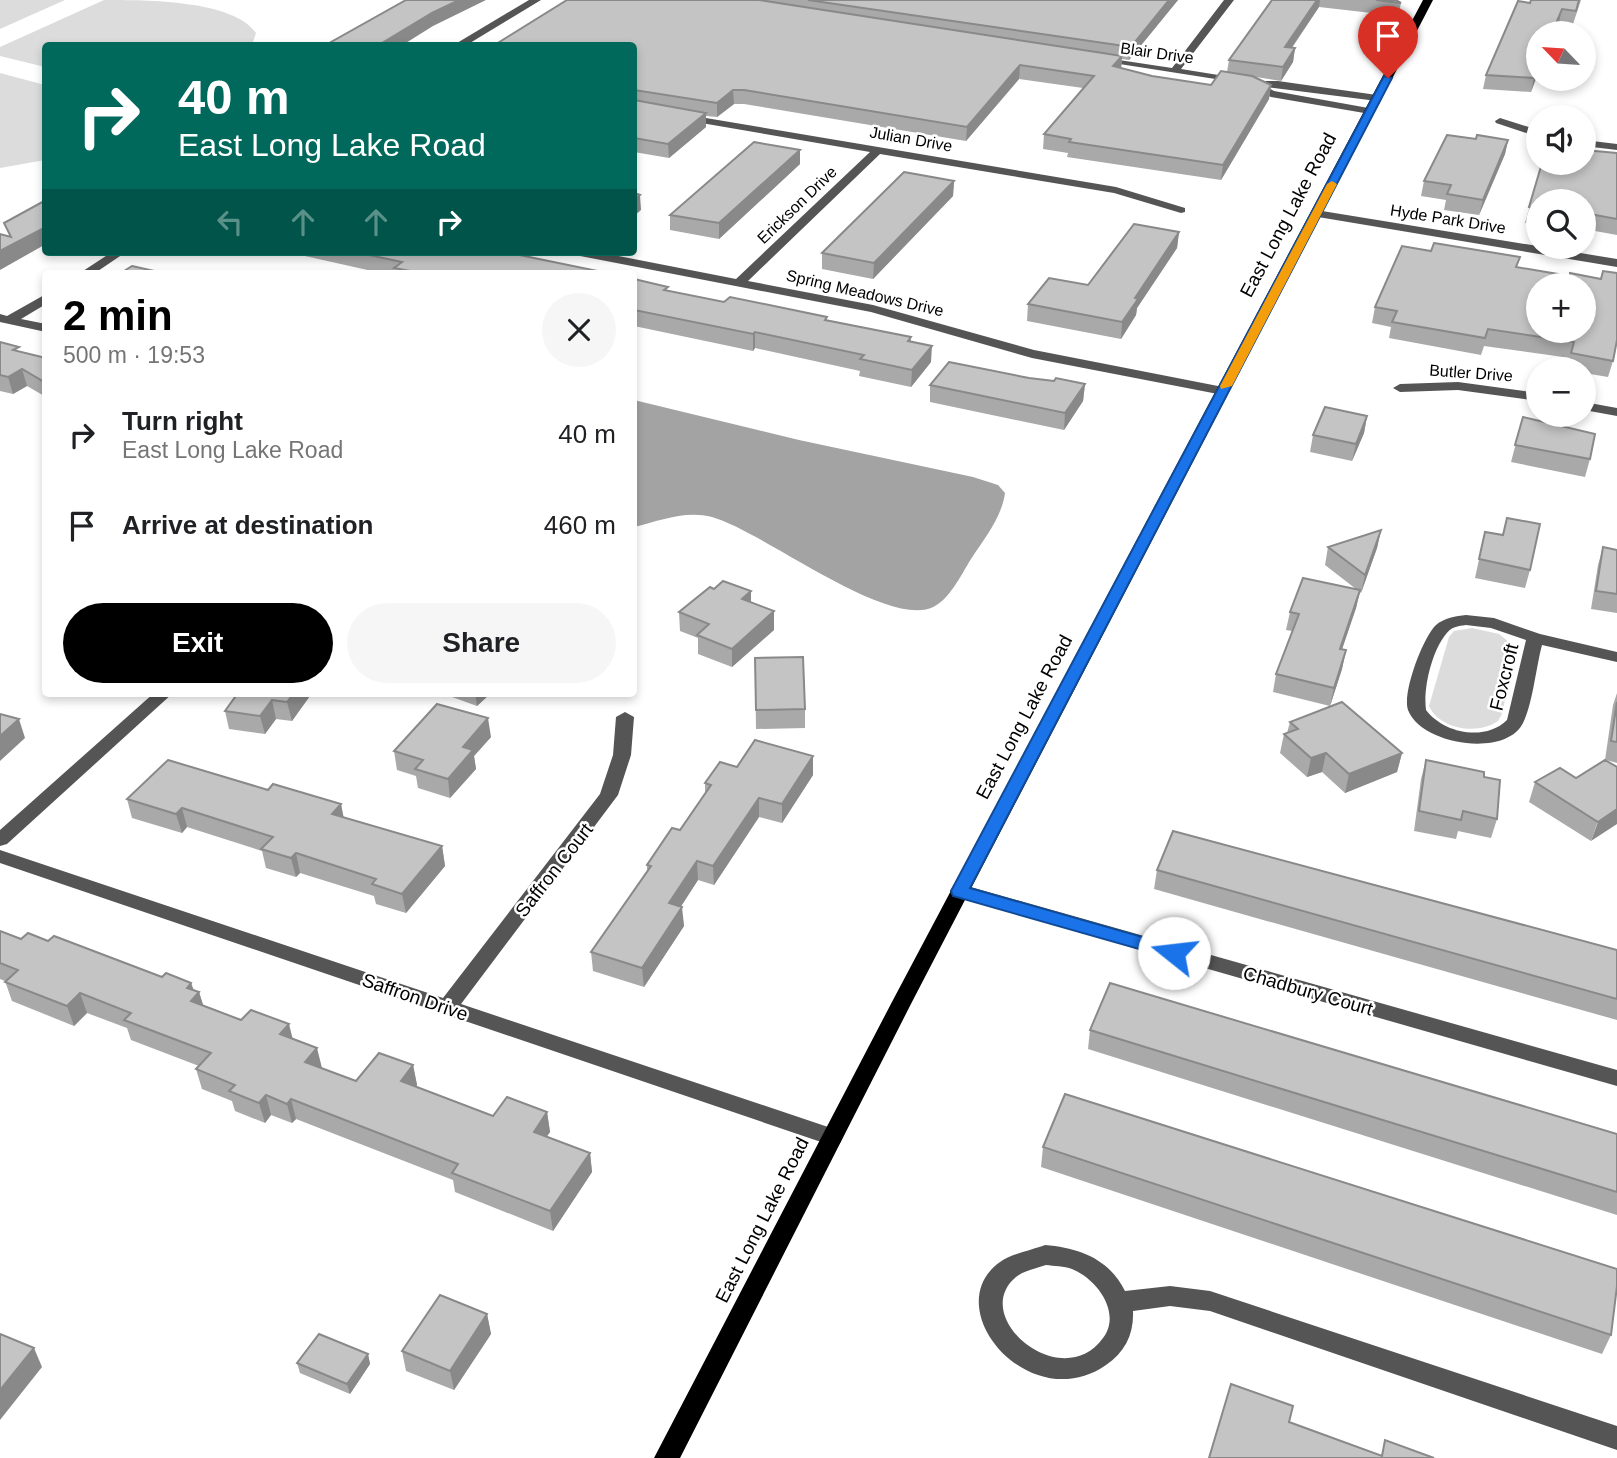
<!DOCTYPE html>
<meta charset="utf-8">
<style>
:root{--surface:#fff;--page:#f6f6f6;--text:#202124;--muted:#757577;--accent:#000}
body{margin:0;font-family:Arial,sans-serif;background:var(--page);color:var(--text);height:100vh;display:flex;flex-direction:column;font-size:26px;white-space:nowrap}
*{box-sizing:border-box;margin:0}
p{font-size:23px;color:var(--muted)}
.icon{flex:none;width:38px;height:38px;fill:none;stroke:currentColor;stroke-width:2;stroke-linecap:round;stroke-linejoin:round}
.map{position:relative;flex:1;overflow:hidden}
.side{position:absolute;left:42px;top:270px;width:595px;height:427px;display:flex;flex-direction:column;background:var(--surface);border-radius:7px;box-shadow:0 4px 10px #0003}
.side>*{flex:none}
.guide{position:absolute;left:42px;top:42px;width:595px;height:214px;border-radius:7px;box-shadow:0 4px 10px #0003;background:#00695c;color:#fff;overflow:hidden}
.needle{width:46px;rotate:295deg}
.tools{position:absolute;left:1526px;top:21px;display:grid;gap:14px}
.tools a{display:grid;place-items:center;width:70px;height:70px;border-radius:50%;background:var(--surface);box-shadow:0 4px 10px #0003;font-size:35px}
.pin{position:absolute;display:grid;place-items:center;width:60px;height:60px;color:#fff;margin:-72px -30px;border-radius:50% 50% 50% 0;rotate:-45deg;box-shadow:0 0 7px #0007}
.pin .icon{rotate:45deg}
.me{position:absolute;width:77px;margin:-38px;rotate:286deg;stroke-linejoin:round;filter:drop-shadow(0 0 5px #0008)}
.turn{display:flex;align-items:center;gap:24px;height:147px;padding:0 21px;font-size:32px}
.turn .icon{width:91px;height:91px;stroke-width:2.5}
.turn b{display:block;font-size:49px;line-height:60px}
.lanes{display:flex;align-items:center;height:66px;padding:0 21px;background:#0003;justify-content:center;gap:35px;direction:ltr}
.lanes .off{opacity:.35}
.round{display:grid;place-items:center;flex:none;width:74px;height:74px;border-radius:37px;background:var(--page)}
.overview{display:flex;align-items:center;justify-content:space-between;height:119px;padding:0 21px}
h1{font-size:42px;font-weight:700;line-height:52px;color:var(--accent)}
.cta{display:flex;gap:14px;margin-top:auto;padding:14px 21px}
.cta a{flex:1;height:80px;border-radius:42px;background:var(--accent);color:#fff;font-size:28px;font-weight:700;line-height:80px;text-align:center}
.cta a+a{background:var(--page);color:var(--text)}
ul{padding:0;list-style:none}
li{display:flex;align-items:center;gap:21px;height:91px;padding:0 21px}
li div{flex:1}
li b{display:block;font-size:26px}
li em{font-style:normal}
.map>svg:first-child{display:block}
</style>
<div class="map">
<svg width="1617" height="1458" viewBox="0 0 1617 1458">
<rect width="100%" height="100%" fill="#fff"/>
<g fill="#dcdcdc">
<polygon points="0,0 65,0 0,29"/>
<path d="M 104,0 C 148,0 233,0 256,33 L 252,45 L 46,46 L 45,67 L 0,56 L 0,47 Z"/>
<polygon points="0,73 45,85 45,160 0,168"/>
<path d="M 1472,628 L 1499,634 L 1516,648 L 1502,714 L 1498,721 C 1478,735 1440,730 1429,706 L 1449,637 L 1454,631 Z"/>
</g>
<path fill="#a3a3a3" d="M 634,400 L 799,440 L 973,477 L 998,485 L 1005,493 C 1002,517 984,539 971,559 C 961,575 949,601 931,608 C 883,626 762,531 712,517 C 685,510 659,521 634,527 Z"/>
<g fill="none" stroke-linecap="round" stroke-linejoin="round">
<g fill="#555" fill-rule="evenodd">
<polygon points="529,0 541,0 465,46 452,46"/>
<polygon points="1224,0 1234,0 1181,69 1237,78 1242,81 1241,83 1094,60 1099,57 1172,68"/>
<polygon points="1254,81 1278,81 1377,95 1382,98 1377,101 1267,87 1274,91 1374,109 1375,111 1370,114 1271,97 1250,86 1249,84"/>
<polygon points="682,114 1116,187 1185,208 1185,212 1181,213 1114,193 880,154 748,281 873,305 1034,350 1223,387 1230,391 1223,395 1032,358 871,312 575,255 573,252 598,252 736,279 870,152 678,119 677,117"/>
<polygon points="1500,118 1538,130 1538,137 1496,123 1495,121"/>
<polygon points="1584,140 1617,144 1617,150 1584,146"/>
<polygon points="1316,210 1617,259 1617,267 1312,216 1310,214"/>
<polygon points="112,252 126,252 95,273 80,273"/>
<polygon points="46,294 46,304 21,319 46,324 46,332 0,322 0,314 7,316"/>
<polygon points="1458,382 1538,393 1538,401 1458,390 1400,392 1393,388 1400,384"/>
<polygon points="1584,402 1617,408 1617,416 1584,410"/>
<path d="M 1466,615 L 1494,618 L 1540,634 L 1617,652 L 1617,662 L 1542,645 C 1536,667 1533,703 1523,723 C 1506,758 1421,745 1408,710 C 1402,693 1423,637 1436,625 C 1444,618 1456,616 1466,615 ZM 1466,625 L 1491,628 L 1526,640 L 1507,720 C 1485,742 1443,733 1426,710 C 1423,688 1432,651 1446,634 C 1451,627 1458,626 1466,625 Z"/>
<polygon points="154,693 173,693 7,844 0,846 0,830"/>
<polygon points="625,712 634,717 631,755 618,795 461,1004 840,1131 843,1137 840,1143 832,1146 824,1143 0,863 0,850 443,998 600,794 613,755 616,717"/>
<polygon points="960,884 1617,1070 1617,1086 953,896 950,891 953,886"/>
<path d="M 1045,1245 C 1080,1248 1109,1259 1125,1291 L 1170,1286 L 1210,1291 L 1617,1426 L 1617,1450 L 1210,1311 L 1170,1306 L 1133,1311 C 1134,1334 1125,1352 1106,1365 C 1030,1418 936,1308 1000,1262 C 1011,1254 1032,1250 1045,1245 ZM 1046,1265 C 1054,1266 1064,1266 1072,1269 C 1097,1279 1122,1313 1103,1338 C 1062,1395 968,1317 1016,1277 C 1023,1271 1037,1268 1046,1265 Z"/>
</g>
<polygon fill="#000" fill-rule="evenodd" points="1423,0 1433,0 913,1000 680,1458 654,1458 893,1000"/>
</g>
<g fill="#a9a9a9">
<polygon points="567,0 1178,0 1129,60 1122,59 1121,68 1152,76 1211,85 1227,72 1229,60 1272,0 1396,0 1401,3 1398,16 1319,7 1292,48 1295,48 1293,62 1281,81 1256,77 1271,85 1269,99 1221,180 1067,157 1068,153 1043,149 1044,134 1083,88 1019,79 966,141 744,104 734,104 717,117 706,116 706,127 669,158 634,152 634,46"/>
<polygon points="1531,0 1581,0 1573,24 1559,22 1556,27 1538,33 1538,73 1531,92 1483,89 1486,75"/>
<polygon points="1476,139 1508,140 1505,154 1479,215 1444,210 1446,200 1421,196 1424,181"/>
<polygon points="800,150 800,164 719,239 670,230 670,215"/>
<polygon points="1584,150 1617,153 1617,235 1584,229 1584,201 1538,201 1538,225 1525,223 1542,163 1584,163"/>
<polygon points="954,181 953,196 873,279 822,269 822,253"/>
<polygon points="1179,232 1177,248 1137,308 1136,315 1121,339 1027,321 1028,304 1088,285"/>
<polygon points="287,252 505,252 607,273 381,273"/>
<polygon points="1517,267 1613,361 1608,377 1584,373 1584,369 1567,369 1570,358 1484,346 1481,355 1389,338 1391,327 1372,323 1375,307"/>
<polygon points="634,279 668,291 724,302 827,317 827,320 911,337 911,341 931,362 911,387 859,376 860,371 755,348 753,351 634,326"/>
<polygon points="0,342 20,352 46,358 46,397 27,386 13,394 0,391"/>
<polygon points="1029,378 1085,384 1083,401 1064,430 930,402 930,385"/>
<polygon points="1367,416 1364,433 1352,461 1310,452 1313,435"/>
<polygon points="1523,417 1590,459 1585,477 1511,462"/>
<polygon points="1381,530 1377,548 1361,593 1360,592 1356,608 1342,649 1346,650 1342,669 1330,706 1273,692 1276,674 1292,631 1286,630 1290,612 1356,589 1325,565 1328,547"/>
<polygon points="1485,532 1503,535 1530,570 1525,588 1475,578"/>
<polygon points="1603,547 1617,550 1617,613 1591,609 1598,565"/>
<polygon points="714,589 751,591 751,603 774,630 732,667 698,654 698,638 680,631 679,612"/>
<polygon points="755,658 805,709 805,728 756,729"/>
<polygon points="238,693 312,693 292,721 276,719 265,734 229,729 225,711"/>
<polygon points="441,693 491,693 477,706"/>
<polygon points="1617,693 1617,763 1606,760 1617,767 1591,841 1529,802 1535,782 1576,778 1605,760 1613,705"/>
<polygon points="1290,722 1402,753 1397,772 1345,793 1322,772 1307,777 1280,753 1284,734 1287,733"/>
<polygon points="491,737 474,756 476,769 450,798 418,788 416,776 397,770 394,751"/>
<polygon points="1426,760 1484,777 1497,819 1491,838 1458,831 1456,839 1414,831 1421,779"/>
<polygon points="737,767 813,775 782,823 759,817 714,885 698,880 681,906 684,926 644,987 593,971 591,952 647,871 647,865 680,830 705,793 705,783"/>
<polygon points="268,790 341,804 343,817 442,846 445,866 406,913 376,904 374,896 300,873 296,877 266,868 262,851 187,827 182,833 132,818 127,799"/>
<polygon points="1157,870 1617,950 1617,1020 1154,889"/>
<polygon points="0,931 21,939 48,941 162,977 191,983 194,990 199,992 203,1005 292,1039 322,1068 356,1081 413,1065 417,1085 416,1087 493,1116 547,1112 550,1132 547,1136 590,1153 592,1172 553,1231 455,1192 453,1180 296,1119 292,1123 271,1115 265,1123 235,1111 232,1101 202,1089 196,1069 199,1066 131,1040 127,1028 87,1013 74,1026 12,1001 5,981 0,979"/>
<polygon points="1090,1030 1617,1134 1617,1215 1088,1049"/>
<polygon points="1043,1147 1611,1335 1602,1354 1041,1167"/>
<polygon points="487,1314 491,1334 454,1390 406,1371 402,1351"/>
<polygon points="368,1354 370,1364 350,1394 300,1373 297,1363"/>
</g>
<g fill="#898989">
<polygon points="459,0 486,0 433,26 401,46 377,46 432,13"/>
<polygon points="1169,0 1178,0 1129,60 1131,47"/>
<polygon points="1317,0 1320,0 1319,7 1283,60 1285,47"/>
<polygon points="1562,9 1559,22 1554,33 1552,33"/>
<polygon points="1295,48 1293,62 1281,81 1283,67"/>
<polygon points="1122,56 1121,70 1113,66"/>
<polygon points="1020,65 1019,79 966,141 967,127"/>
<polygon points="1538,67 1538,73 1531,92 1534,78"/>
<polygon points="1271,85 1269,99 1221,180 1223,165"/>
<polygon points="733,90 734,104 717,117 717,103"/>
<polygon points="706,113 706,127 669,158 668,144"/>
<polygon points="1508,140 1505,154 1479,215 1483,200"/>
<polygon points="800,150 800,164 719,239 719,223"/>
<polygon points="954,181 953,196 873,279 874,263"/>
<polygon points="640,195 641,210 634,216 634,200"/>
<polygon points="46,227 46,244 0,270 0,251"/>
<polygon points="1179,232 1177,248 1137,308 1136,315 1121,339 1122,322 1135,298"/>
<polygon points="755,332 755,348 753,351 753,334"/>
<polygon points="932,346 931,362 911,387 912,370"/>
<polygon points="22,369 27,386 13,394 8,377"/>
<polygon points="1085,384 1083,401 1064,430 1065,413"/>
<polygon points="1367,416 1364,433 1352,461 1356,444"/>
<polygon points="1381,530 1377,548 1361,593 1365,575"/>
<polygon points="1360,590 1356,608 1336,667 1340,649"/>
<polygon points="751,591 751,610 742,599"/>
<polygon points="774,611 774,630 732,667 732,649"/>
<polygon points="1346,650 1342,669 1330,706 1334,688"/>
<polygon points="294,693 312,693 292,721 287,702"/>
<polygon points="475,693 491,693 477,706"/>
<polygon points="272,700 276,719 265,734 260,716"/>
<polygon points="488,718 491,737 474,756 476,769 450,798 448,779 463,747"/>
<polygon points="19,719 25,738 0,761 0,736"/>
<polygon points="1326,753 1322,772 1307,777 1311,758"/>
<polygon points="1402,753 1397,772 1345,793 1349,774"/>
<polygon points="813,756 813,775 782,823 782,804"/>
<polygon points="759,798 759,817 714,885 713,866"/>
<polygon points="341,804 345,824 332,814"/>
<polygon points="182,808 187,827 182,833 176,814"/>
<polygon points="1617,809 1617,824 1591,841 1598,822"/>
<polygon points="442,846 445,866 406,913 402,894"/>
<polygon points="296,853 300,873 296,877 291,858"/>
<polygon points="697,861 698,880 671,922 669,903"/>
<polygon points="682,907 684,926 644,987 642,968"/>
<polygon points="191,983 195,996 199,992 205,1011 197,1020 187,988"/>
<polygon points="80,993 87,1013 74,1026 67,1006"/>
<polygon points="289,1024 294,1044 280,1034"/>
<polygon points="317,1048 322,1068 305,1062"/>
<polygon points="413,1065 417,1085 405,1101 401,1081"/>
<polygon points="266,1095 271,1115 265,1123 259,1103"/>
<polygon points="291,1099 296,1119 292,1123 287,1104"/>
<polygon points="547,1112 550,1132 537,1151 534,1132"/>
<polygon points="590,1153 592,1172 553,1231 550,1211"/>
<polygon points="487,1314 491,1334 454,1390 450,1371"/>
<polygon points="34,1348 42,1367 0,1420 0,1390"/>
<polygon points="368,1354 370,1364 350,1394 347,1384"/>
</g>
<g fill="#c4c4c4" stroke="#898989" stroke-width="2" fill-rule="evenodd">
<polygon points="406,0 459,0 432,13 377,46 324,46"/>
<polygon points="567,0 759,0 1122,56 1113,66 1152,76 1211,85 1221,71 1252,76 1271,85 1223,165 1069,142 1071,139 1044,134 1094,76 1020,65 967,127 744,90 733,90 717,103 634,90 634,46 493,46"/>
<polygon points="808,0 1169,0 1131,47"/>
<polygon points="1272,0 1317,0 1285,47 1295,48 1283,67 1229,60"/>
<polygon points="1376,0 1396,0 1401,3"/>
<polygon points="1531,0 1579,0 1576,11 1562,9 1552,33 1538,33 1538,67 1534,78 1486,75 1518,1 1530,3"/>
<polygon points="634,100 706,113 668,144 634,138"/>
<polygon points="1447,135 1476,139 1477,135 1508,140 1483,200 1447,194 1451,185 1424,181"/>
<polygon points="754,142 800,150 719,223 670,215"/>
<polygon points="1584,150 1617,153 1617,219 1584,213 1584,201 1538,201 1538,209 1529,207 1542,163 1584,163"/>
<polygon points="904,172 954,181 874,263 822,253"/>
<polygon points="634,193 640,195 634,200"/>
<polygon points="46,200 46,227 0,251 0,234 11,237 4,223"/>
<polygon points="1134,224 1179,232 1135,298 1138,299 1122,322 1028,304 1049,278 1088,285"/>
<path d="M 1434,243 L 1520,257 L 1516,267 L 1570,276 L 1570,273 L 1601,279 L 1603,271 L 1617,273 L 1617,340 L 1613,361 L 1571,353 L 1574,342 L 1488,329 L 1485,338 L 1392,322 L 1397,311 L 1375,307 L 1402,246 L 1431,251 ZM 1538,285 L 1584,285 L 1584,331 L 1538,331 Z"/>
<polygon points="355,252 505,252 607,273 421,273 394,268 402,262"/>
<polygon points="132,266 163,273 121,273"/>
<polygon points="634,279 668,287 664,290 724,302 730,297 827,317 825,320 911,337 908,341 932,346 912,370 860,359 864,355 755,332 753,334 634,310"/>
<polygon points="0,342 19,347 13,350 46,358 46,383 22,369 8,377 0,375"/>
<polygon points="949,362 1029,378 1054,381 1056,378 1085,384 1065,413 930,385"/>
<polygon points="1325,407 1367,416 1356,444 1313,435"/>
<polygon points="1523,417 1595,434 1590,459 1515,445"/>
<polygon points="1507,518 1540,524 1530,570 1479,559 1485,532 1503,535"/>
<polygon points="1381,530 1365,575 1328,547"/>
<polygon points="1603,547 1617,550 1617,594 1596,591"/>
<polygon points="1303,578 1360,590 1340,649 1346,650 1334,688 1276,674 1299,614 1290,612"/>
<polygon points="723,581 751,591 742,599 774,611 732,649 697,635 709,624 679,612 710,587 714,589"/>
<polygon points="803,657 805,709 756,710 755,658"/>
<polygon points="238,693 294,693 287,702 272,700 260,716 225,711"/>
<polygon points="1342,702 1402,753 1349,774 1326,753 1311,758 1284,734 1298,729 1290,722"/>
<polygon points="1617,702 1617,742 1611,741"/>
<polygon points="437,704 488,718 463,747 473,750 448,779 415,769 423,760 394,751"/>
<polygon points="0,714 19,719 0,736"/>
<polygon points="755,740 813,756 782,804 759,798 713,866 697,861 669,903 682,907 642,968 591,952 651,866 647,865 672,828 680,830 711,785 705,783 720,762 737,767"/>
<polygon points="168,760 268,790 273,784 341,804 332,814 442,846 402,894 372,884 376,879 296,853 291,858 261,849 273,837 182,808 176,814 127,799"/>
<polygon points="1426,760 1484,772 1484,777 1500,780 1497,819 1463,811 1461,820 1419,811"/>
<polygon points="1605,760 1617,767 1617,809 1598,822 1535,782 1560,768 1576,778"/>
<polygon points="1173,831 1617,950 1617,999 1157,870"/>
<polygon points="0,931 21,939 28,933 48,941 54,936 162,977 166,973 191,983 187,988 199,992 191,1001 241,1020 251,1010 289,1024 280,1034 317,1048 305,1062 356,1081 379,1053 413,1065 401,1081 493,1116 507,1097 547,1112 534,1132 590,1153 550,1211 452,1173 458,1164 291,1099 287,1104 266,1095 259,1103 229,1091 235,1085 196,1069 211,1053 124,1020 131,1013 80,993 67,1006 5,982 18,970 0,963"/>
<polygon points="1110,983 1617,1134 1617,1192 1090,1030"/>
<polygon points="1065,1094 1617,1269 1617,1286 1611,1335 1043,1147"/>
<polygon points="440,1295 487,1314 450,1371 402,1351"/>
<polygon points="0,1334 34,1348 0,1390"/>
<polygon points="319,1334 368,1354 347,1384 297,1363"/>
<polygon points="1231,1384 1293,1406 1289,1422 1382,1456 1385,1440 1434,1458 1209,1458"/>
</g>
<polygon fill="#1a73e8" stroke="#114b97" stroke-width="2" points="1384,76 1392,78 970,888 1181,948 1183,953 1174,959 953,896 951,891"/>
<polygon fill="#f59e0b" points="1332,181 1337,184 1232,386 1221,389 1220,386 1327,184"/>
<g text-anchor="middle" dominant-baseline="central" stroke-width="5" stroke-linejoin="round" paint-order="stroke">
<g font-size="16" fill="#000" stroke="#fff">
<text transform="translate(1157 53) rotate(8)">Blair Drive</text>
<text transform="translate(911 139) rotate(10)">Julian Drive</text>
<text transform="translate(797 205) rotate(-44)">Erickson Drive</text>
<text transform="translate(1448 219) rotate(9)">Hyde Park Drive</text>
<text transform="translate(865 293) rotate(13)">Spring Meadows Drive</text>
<text transform="translate(1471 373) rotate(4)">Butler Drive</text>
</g>
<g font-size="19" fill="#000" stroke="#fff">
<text transform="translate(1288 215) rotate(-62)">East Long Lake Road</text>
<text transform="translate(1504 677) rotate(-76)">Foxcroft</text>
<text transform="translate(1024 717) rotate(-62)">East Long Lake Road</text>
<text transform="translate(554 870) rotate(-52)">Saffron Court</text>
<text transform="translate(1308 991) rotate(16)">Chadbury Court</text>
<text transform="translate(415 997) rotate(19)">Saffron Drive</text>
<text transform="translate(762 1220) rotate(-63)">East Long Lake Road</text>
</g>
</g>
</svg>
<div class="tools">
<a><svg class="needle" viewBox="-14 -14 28 28"><path d="M0-13l5 13h-10z" fill="#e53935"/><path d="M0 13l5-13h-10z" fill="#757577"/></svg></a>
<a><svg class="icon" aria-label="sound" viewBox="0 0 24 24"><path d="M4 9h4l5-4v14l-5-4H4zM17 9q2 3 0 6"/></svg></a>
<a><svg class="icon" aria-label="search" viewBox="0 0 24 24"><circle cx="10" cy="10" r="6"/><path d="M15 15l6 6"/></svg></a>
<a>+</a>
<a>−</a>
</div>
<div class="pin" style="left:1388px;top:78px;background:#d93025"><svg class="icon" aria-label="arrive" viewBox="0 0 24 24"><path d="M6 21V4h12l-3 4 3 4H6"/></svg></div>
<svg class="me" style="left:1174px;top:953px" viewBox="-20 -20 40 40"><circle r="19" fill="#fff"/><path d="M0-13L10 11 0 6-10 11z" fill="#1a73e8"/></svg>
<div class="guide">
<div class="turn"><svg class="icon" aria-label="right" viewBox="0 0 24 24"><path d="M7 20v-9h11M14 6l5 5-5 5"/></svg><div><b>40 m</b>East Long Lake Road</div></div>
<div class="lanes"><svg class="icon off" aria-label="left" viewBox="0 0 24 24"><path d="M17 20v-9H6M10 6l-5 5 5 5"/></svg><svg class="icon off" aria-label="ahead" viewBox="0 0 24 24"><path d="M12 20V5M6 11l6-6 6 6"/></svg><svg class="icon off" aria-label="ahead" viewBox="0 0 24 24"><path d="M12 20V5M6 11l6-6 6 6"/></svg><svg class="icon" aria-label="right" viewBox="0 0 24 24"><path d="M7 20v-9h11M14 6l5 5-5 5"/></svg></div>
</div>
<section class="side">
<div class="overview"><div><h1>2 min</h1><p>500 m · 19:53</p></div><a class="round"><svg class="icon" aria-label="close" viewBox="0 0 24 24"><path d="M6 6l12 12M18 6L6 18"/></svg></a></div>
<ul>
<li><svg class="icon" aria-label="right" viewBox="0 0 24 24"><path d="M7 20v-9h11M14 6l5 5-5 5"/></svg><div><b>Turn right</b><p>East Long Lake Road</p></div><em>40 m</em></li>
<li><svg class="icon" aria-label="arrive" viewBox="0 0 24 24"><path d="M6 21V4h12l-3 4 3 4H6"/></svg><div><b>Arrive at destination</b></div><em>460 m</em></li>
</ul>
<div class="cta"><a>Exit</a><a>Share</a></div>
</section>
</div>
